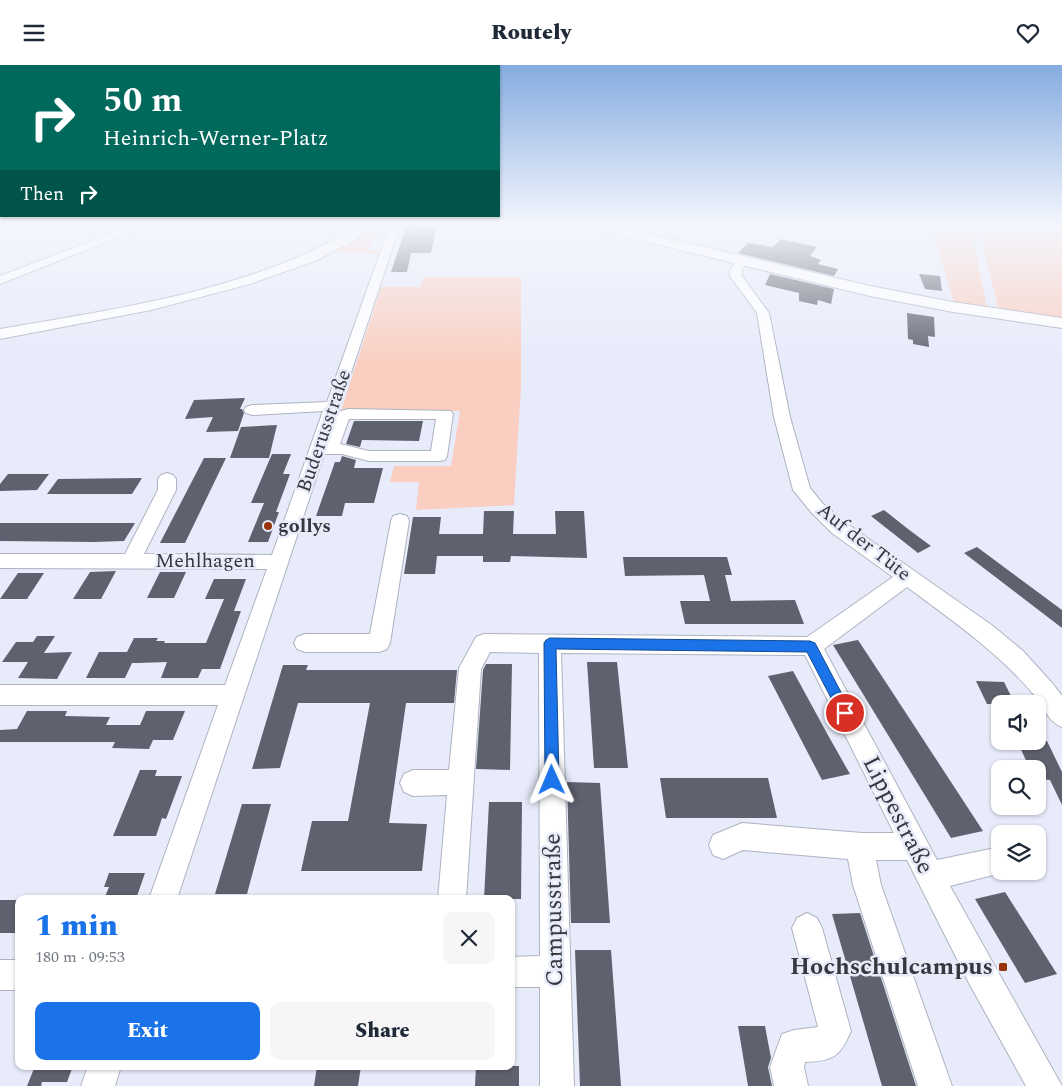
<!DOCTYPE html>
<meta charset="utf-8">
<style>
:root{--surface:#fff;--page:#f6f6f7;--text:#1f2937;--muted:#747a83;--accent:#1a73e8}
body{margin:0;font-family:Spectral,serif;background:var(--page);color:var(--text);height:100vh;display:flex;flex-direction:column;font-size:19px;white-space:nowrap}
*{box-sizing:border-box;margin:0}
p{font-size:16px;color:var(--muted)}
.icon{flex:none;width:28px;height:28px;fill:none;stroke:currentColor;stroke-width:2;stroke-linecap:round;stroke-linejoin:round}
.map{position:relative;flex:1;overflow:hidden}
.sheet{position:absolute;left:15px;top:830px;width:500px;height:175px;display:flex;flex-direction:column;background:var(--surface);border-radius:10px;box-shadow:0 1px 4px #0004}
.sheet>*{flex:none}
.guide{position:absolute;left:0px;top:0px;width:500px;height:152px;box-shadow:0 1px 4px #0004;background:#00695c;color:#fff;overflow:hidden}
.tools{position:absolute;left:991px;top:630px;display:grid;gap:10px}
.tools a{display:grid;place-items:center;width:55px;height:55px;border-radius:10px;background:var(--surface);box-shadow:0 1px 4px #0004;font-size:25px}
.pin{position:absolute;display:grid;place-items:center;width:42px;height:42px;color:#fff;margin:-21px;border:2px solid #fff;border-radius:50%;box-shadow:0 1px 5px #0007}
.me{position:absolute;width:55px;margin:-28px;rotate:359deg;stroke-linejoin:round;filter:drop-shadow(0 0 4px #0008)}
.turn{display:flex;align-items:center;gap:18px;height:105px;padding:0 20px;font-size:22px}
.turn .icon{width:65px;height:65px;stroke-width:2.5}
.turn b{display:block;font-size:35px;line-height:42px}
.then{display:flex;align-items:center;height:48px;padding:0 20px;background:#0003;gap:10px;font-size:19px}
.round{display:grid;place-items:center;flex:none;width:52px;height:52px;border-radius:10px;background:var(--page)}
.overview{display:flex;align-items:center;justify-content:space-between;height:85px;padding:0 20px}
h1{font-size:30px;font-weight:800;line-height:38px;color:var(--accent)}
.cta{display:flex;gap:10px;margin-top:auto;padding:10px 20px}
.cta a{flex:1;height:58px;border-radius:10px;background:var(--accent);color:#fff;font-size:20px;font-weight:800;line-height:58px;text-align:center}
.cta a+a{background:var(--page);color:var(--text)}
header{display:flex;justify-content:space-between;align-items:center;height:65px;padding:0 20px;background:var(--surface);font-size:22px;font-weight:800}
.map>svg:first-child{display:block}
</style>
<header><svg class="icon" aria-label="menu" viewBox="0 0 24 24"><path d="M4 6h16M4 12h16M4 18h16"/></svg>Routely<svg class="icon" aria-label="heart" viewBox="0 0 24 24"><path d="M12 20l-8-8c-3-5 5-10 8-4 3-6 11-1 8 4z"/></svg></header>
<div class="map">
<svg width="1062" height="1021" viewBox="0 0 1062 1021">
<rect width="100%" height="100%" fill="#e7ebfa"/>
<g fill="#facec0">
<polygon points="376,159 386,160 389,162 388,169 381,169 370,178 370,185 382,185 380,189 334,188 320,193"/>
<polygon points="930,159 970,159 987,243 954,238"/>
<polygon points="977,159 1062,159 1062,254 999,245"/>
<polygon points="423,212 521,212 521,321 514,440 416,445 419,417 390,417 394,401 451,401 460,346 341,346 381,222 420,222"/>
</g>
<g fill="#5e616e">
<polygon points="407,159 436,162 431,188 411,188 407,207 391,207"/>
<polygon points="781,174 817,182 810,191 821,195 818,199 838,204 834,211 738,188 748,178 773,182"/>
<polygon points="770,209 834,224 831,239 818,235 817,240 799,236 799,228 765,220"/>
<polygon points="919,209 940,211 942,226 925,224"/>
<polygon points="907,248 934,252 935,272 928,271 929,282 913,279 913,275 908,274"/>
<polygon points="245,333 240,344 242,344 244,348 238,366 206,367 213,352 185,354 194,335"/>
<polygon points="354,356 423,356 419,376 362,375 360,382 346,379"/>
<polygon points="277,360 269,393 230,393 241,362"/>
<polygon points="272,389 291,389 283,409 290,409 276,447 279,447 268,477 248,477 264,438 251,438"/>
<polygon points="342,391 356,395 354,403 383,403 374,438 345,438 342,451 316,451 335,397 340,397"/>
<polygon points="204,393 226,393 185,478 160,478"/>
<polygon points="8,409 49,409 37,425 0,426 0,419"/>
<polygon points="142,413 132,429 47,429 58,414"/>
<polygon points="884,445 908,464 931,481 918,488 871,451"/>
<polygon points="484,446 514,446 513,469 556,469 555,446 584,446 587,493 511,491 510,497 483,497 483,491 437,491 435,509 404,509 413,452 441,452 439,469 483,469"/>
<polygon points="0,458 135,458 124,476 94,477 0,476"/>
<polygon points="977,482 1062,545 1062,563 964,488"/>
<polygon points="623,492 727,492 732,510 725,510 731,536 795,535 804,559 685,559 680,536 710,536 704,510 625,511"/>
<polygon points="116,506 101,534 73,534 90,507"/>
<polygon points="160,507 186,507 174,533 147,533"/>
<polygon points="18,508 44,508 27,534 0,534"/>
<polygon points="214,514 246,514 234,546 241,546 220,604 202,604 198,613 161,613 167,597 138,598 132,598 125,613 86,613 99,587 127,587 134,573 158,573 156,576 165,576 164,578 206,578 224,534 205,534"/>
<polygon points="37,571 55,571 44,588 72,587 57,614 18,613 28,597 2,597 16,577 33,577"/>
<polygon points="858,575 885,616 983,766 951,773 833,580"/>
<polygon points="587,597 617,597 628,703 594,703"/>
<polygon points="486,599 512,599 510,705 476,704 483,605"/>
<polygon points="283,600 308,600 306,605 457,605 454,638 406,638 389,758 427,759 422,806 301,806 312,756 348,756 370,638 298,638 280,703 252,704"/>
<polygon points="793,606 829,672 850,709 822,715 768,611"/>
<polygon points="976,616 1004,617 1015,639 987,639"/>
<polygon points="27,646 67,646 65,651 110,652 106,660 140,660 146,646 185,646 173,675 153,675 149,684 112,683 115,677 0,677 0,665 17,664"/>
<polygon points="1017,676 1047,676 1062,707 1062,740 1050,715 1038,714 1038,704 1030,704"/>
<polygon points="140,705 157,705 155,711 182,711 166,754 162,753 156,771 113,771"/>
<polygon points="660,713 768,713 777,753 666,753"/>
<polygon points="567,717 600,718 610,858 571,858"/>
<polygon points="489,737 522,737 521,834 484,834"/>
<polygon points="242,739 271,739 247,829 215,829"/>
<polygon points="109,808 145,808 136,834 104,834 109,822 104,822"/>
<polygon points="1005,827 1057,909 1025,918 975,834"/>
<rect x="0" y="835" width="19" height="33"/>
<polygon points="860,848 916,1021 882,1021 832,849"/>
<polygon points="575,885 611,885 621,1021 580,1021"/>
<polygon points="738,961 765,961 771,993 768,1002 772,1021 748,1021"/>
<polygon points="35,1001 73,1001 67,1017 42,1017 41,1021 27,1021"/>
<polygon points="317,1001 361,1001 358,1021 314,1021"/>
<polygon points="476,1001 519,1001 519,1021 475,1021"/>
</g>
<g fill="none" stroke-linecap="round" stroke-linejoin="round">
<defs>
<g id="minor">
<polygon points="136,159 151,159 0,219 0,211"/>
<path d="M 387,159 L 397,159 L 399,163 L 338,347 L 348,344 L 451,346 L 453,349 L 447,391 L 445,395 L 439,396 L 369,396 L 342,389 L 324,389 L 177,834 L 149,834 L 218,640 L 0,640 L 0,620 L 225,620 L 267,504 L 0,503 L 0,489 L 125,489 L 158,425 L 158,414 L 161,410 L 167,408 L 173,410 L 176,414 L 176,425 L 144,489 L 272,490 L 323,346 L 252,350 L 246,348 L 244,345 L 246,342 L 252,340 L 327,337 L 389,163 ZM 349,354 L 436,354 L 431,386 L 369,386 L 340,379 Z"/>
<path d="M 742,193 L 748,196 L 742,205 L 742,211 L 769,248 L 790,352 L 810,423 L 823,439 L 846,458 L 993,561 L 1023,586 L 1053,619 L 1062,631 L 1062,662 C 1048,657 1044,642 1035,631 C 998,587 953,556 907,522 L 824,584 L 937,795 L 1000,782 L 1000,806 L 1009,806 L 950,821 L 1062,1021 L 1026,1021 L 970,920 L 907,795 L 876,795 L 881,820 L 952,1021 L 918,1021 L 853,820 L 848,794 L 743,785 L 723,794 L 713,790 L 709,780 L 713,770 L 742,758 L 862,768 L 894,768 L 805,590 L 561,588 L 574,1021 L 540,1021 L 540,922 L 511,922 L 511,892 L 540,891 L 539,588 L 490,587 L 481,604 L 466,834 L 438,834 L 447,730 L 413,731 L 404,727 L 400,718 L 404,709 L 413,705 L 449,705 L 459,603 L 476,572 L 484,569 L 807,572 L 893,512 L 832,468 L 811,447 L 793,425 L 774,352 L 757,248 L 730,211 L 730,205 L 738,194 Z"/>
<polygon points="400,449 407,451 409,456 390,578 387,584 379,587 305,587 297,584 294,578 297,572 305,569 370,569 391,456 393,451"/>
<path d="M 807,848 L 817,853 L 822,863 L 851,966 C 840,992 833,996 805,997 L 804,1002 L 808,1021 L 774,1021 L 770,1002 L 782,969 L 794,965 L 818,962 L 792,863 L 797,853 Z"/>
<rect x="0" y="895" width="19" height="30"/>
<polygon points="88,1001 121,1001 115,1021 81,1021"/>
</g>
<g id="major">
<path d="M 360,159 L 375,159 L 355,175 L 315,196 L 250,219 L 151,245 L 0,274 L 0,264 C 115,244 262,224 360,159 Z"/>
<polygon points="583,159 607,159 870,221 953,237 1062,253 1062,263 953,247 870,231 589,163"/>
</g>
</defs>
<use href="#minor" stroke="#afb3c1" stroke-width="2"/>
<use href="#major" stroke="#afb3c1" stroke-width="2"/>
<use href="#minor" fill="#fff" fill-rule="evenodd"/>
<use href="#major" fill="#fff" fill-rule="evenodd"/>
</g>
<linearGradient id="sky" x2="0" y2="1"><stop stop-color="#85ace0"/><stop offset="0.53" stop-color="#f4f6fd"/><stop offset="1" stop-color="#f4f6fd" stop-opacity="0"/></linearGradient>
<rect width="1062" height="302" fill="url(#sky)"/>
<polygon fill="#1a73e8" stroke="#114b97" points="550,573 810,576 815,578 852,648 850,652 845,654 841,652 807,587 556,584 559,715 557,720 552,722 547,720 545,715 544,578 546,575"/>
<g fill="#99330c" stroke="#e7ebfa" stroke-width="2">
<circle cx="268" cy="461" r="5"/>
<rect x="998" y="897" width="10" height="10" rx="2.5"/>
</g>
<g text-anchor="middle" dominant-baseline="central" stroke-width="5" stroke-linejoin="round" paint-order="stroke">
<g font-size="20" fill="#36383e" stroke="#e7ebfa">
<text transform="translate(324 366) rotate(-71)">Buderusstraße</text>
<text transform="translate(864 477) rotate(38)">Auf der Tüte</text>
<text x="205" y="496">Mehlhagen</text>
</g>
<g font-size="20" font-weight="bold" fill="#36383e" stroke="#e7ebfa" text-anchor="start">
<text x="278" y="461">gollys</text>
</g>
<g font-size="24" fill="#36383e" stroke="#e7ebfa">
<text transform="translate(898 750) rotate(63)">Lippestraße</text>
<text transform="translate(554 845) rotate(-91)">Campusstraße</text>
</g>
<g font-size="24" font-weight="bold" fill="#36383e" stroke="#e7ebfa" text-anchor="end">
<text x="993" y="902">Hochschulcampus</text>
</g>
</g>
</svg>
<div class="tools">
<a><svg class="icon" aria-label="sound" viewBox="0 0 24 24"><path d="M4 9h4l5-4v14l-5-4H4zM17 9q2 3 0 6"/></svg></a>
<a><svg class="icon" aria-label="search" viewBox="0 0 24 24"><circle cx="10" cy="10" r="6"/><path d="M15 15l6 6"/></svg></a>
<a><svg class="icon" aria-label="layers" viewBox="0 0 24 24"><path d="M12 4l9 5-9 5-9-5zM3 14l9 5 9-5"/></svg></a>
</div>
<div class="pin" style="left:845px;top:648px;background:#d93025"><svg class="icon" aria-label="arrive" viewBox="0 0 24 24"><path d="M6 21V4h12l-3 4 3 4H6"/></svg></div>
<svg class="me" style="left:552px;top:715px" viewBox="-20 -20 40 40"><path d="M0-17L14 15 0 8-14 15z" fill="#1a73e8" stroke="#fff" stroke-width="4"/></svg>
<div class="guide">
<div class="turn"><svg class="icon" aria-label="right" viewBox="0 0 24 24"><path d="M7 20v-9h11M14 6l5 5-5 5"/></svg><div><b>50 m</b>Heinrich-Werner-Platz</div></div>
<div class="then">Then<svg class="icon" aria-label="right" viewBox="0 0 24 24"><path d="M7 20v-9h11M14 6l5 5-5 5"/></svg></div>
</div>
<section class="sheet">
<div class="overview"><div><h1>1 min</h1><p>180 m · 09:53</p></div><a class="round"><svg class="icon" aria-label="close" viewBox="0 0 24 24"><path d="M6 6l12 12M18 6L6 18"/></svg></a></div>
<div class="cta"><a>Exit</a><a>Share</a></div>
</section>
</div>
